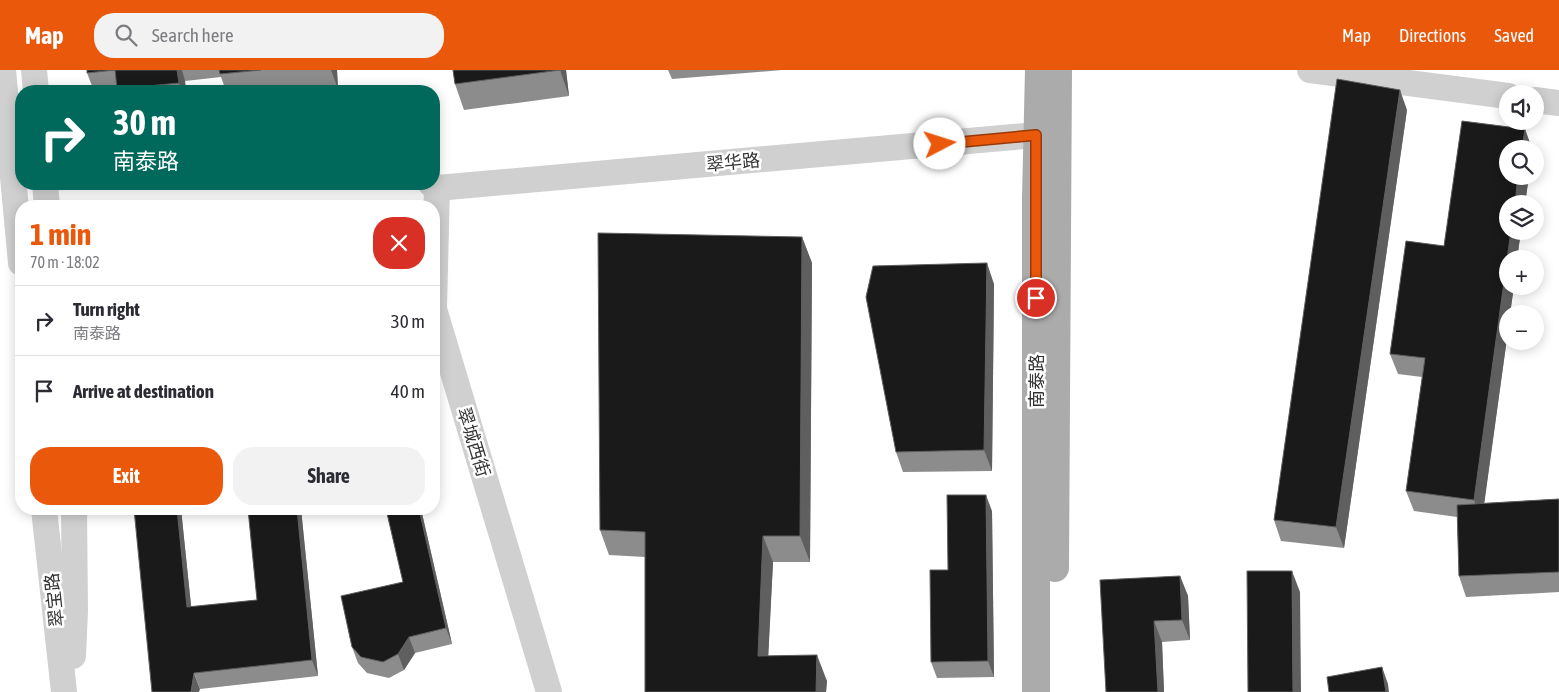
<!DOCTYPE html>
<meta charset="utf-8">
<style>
:root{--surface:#fff;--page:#f2f2f3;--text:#2b2b33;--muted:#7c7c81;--line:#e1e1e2;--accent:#ea580c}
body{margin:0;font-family:"Asap Condensed","Noto Sans SC",sans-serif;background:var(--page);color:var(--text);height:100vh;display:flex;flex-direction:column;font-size:19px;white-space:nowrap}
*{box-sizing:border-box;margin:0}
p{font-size:16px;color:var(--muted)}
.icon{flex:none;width:28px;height:28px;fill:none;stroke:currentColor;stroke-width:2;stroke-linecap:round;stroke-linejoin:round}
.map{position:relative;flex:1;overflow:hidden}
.panel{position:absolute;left:15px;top:130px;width:425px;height:315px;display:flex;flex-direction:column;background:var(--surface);border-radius:20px;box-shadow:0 2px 12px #0003}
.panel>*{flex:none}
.top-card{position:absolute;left:15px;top:15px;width:425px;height:105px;border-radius:20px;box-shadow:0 2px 12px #0003;background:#00695c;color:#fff;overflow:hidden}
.buttons{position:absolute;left:1499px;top:15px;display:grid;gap:10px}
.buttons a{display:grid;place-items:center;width:45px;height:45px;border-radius:50%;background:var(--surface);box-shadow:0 2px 12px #0003;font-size:25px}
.pin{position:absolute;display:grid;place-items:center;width:42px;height:42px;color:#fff;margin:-21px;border:2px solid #fff;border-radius:50%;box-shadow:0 1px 5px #0007}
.me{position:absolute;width:55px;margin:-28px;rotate:85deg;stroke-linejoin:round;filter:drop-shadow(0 0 4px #0008)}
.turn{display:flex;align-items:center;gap:18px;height:105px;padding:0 15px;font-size:22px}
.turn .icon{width:65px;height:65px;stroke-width:2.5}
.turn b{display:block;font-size:35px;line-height:42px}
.round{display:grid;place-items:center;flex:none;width:52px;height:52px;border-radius:20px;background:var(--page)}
.headline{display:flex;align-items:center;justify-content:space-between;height:85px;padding:0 15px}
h1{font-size:30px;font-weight:700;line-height:38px;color:var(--accent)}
.cta{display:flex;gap:10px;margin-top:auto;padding:10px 15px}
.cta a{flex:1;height:58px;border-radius:20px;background:var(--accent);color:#fff;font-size:20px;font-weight:700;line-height:58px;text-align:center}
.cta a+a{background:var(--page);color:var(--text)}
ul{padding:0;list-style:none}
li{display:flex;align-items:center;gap:15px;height:70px;padding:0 15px;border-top:1px solid var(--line)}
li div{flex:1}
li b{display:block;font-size:19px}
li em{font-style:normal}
header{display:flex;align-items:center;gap:30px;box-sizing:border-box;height:70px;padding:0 25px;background:var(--accent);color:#fff}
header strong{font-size:24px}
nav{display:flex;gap:28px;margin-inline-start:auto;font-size:18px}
.search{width:350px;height:45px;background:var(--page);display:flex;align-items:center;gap:12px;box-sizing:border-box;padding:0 18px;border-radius:20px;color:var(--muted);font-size:19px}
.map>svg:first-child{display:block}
</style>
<header>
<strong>Map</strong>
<div class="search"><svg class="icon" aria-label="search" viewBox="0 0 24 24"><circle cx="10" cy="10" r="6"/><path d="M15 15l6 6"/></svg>Search here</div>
<nav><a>Map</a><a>Directions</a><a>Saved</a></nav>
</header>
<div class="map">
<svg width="1559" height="622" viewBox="0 0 1559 622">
<rect width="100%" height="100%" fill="#fff"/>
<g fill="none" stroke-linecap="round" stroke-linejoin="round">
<g stroke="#d0d0d0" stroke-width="26">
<polyline points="3,0 21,193"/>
<polyline points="34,0 36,21"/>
<polyline points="1310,0 1508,26"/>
<polyline points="1535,30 1559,33"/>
<polyline points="45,114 47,136"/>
<polyline points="431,114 437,118 1036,65"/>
<polyline points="437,118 434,239 549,622"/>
<polyline points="44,439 64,622"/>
<polyline points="73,586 75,541 74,439"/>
</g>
<g stroke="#ababab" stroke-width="28">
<polyline points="1055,498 1058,0"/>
<polyline points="1036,622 1036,129 1039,0"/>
</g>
</g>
<g fill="#8c8c8c">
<polygon points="87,0 337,0 338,19 314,21 226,21 221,7 185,11 186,21 94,21 87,3"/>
<polygon points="453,0 566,0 569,26 464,40 455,14"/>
<polygon points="668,0 782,0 672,9"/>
<polygon points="1407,40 1344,478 1281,471 1274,450"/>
<polygon points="1462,51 1525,59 1532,79 1508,79 1508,106 1529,106 1525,134 1508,134 1508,161 1521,161 1517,189 1508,189 1508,216 1514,216 1510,244 1508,244 1508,261 1484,433 1559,429 1559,522 1466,527 1459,506 1457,447 1414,441 1406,421 1422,307 1398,304 1390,284 1406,171 1444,176"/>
<polygon points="802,167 812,193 810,492 773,492 768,586 827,611 826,622 645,622 645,487 609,485 600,460"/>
<polygon points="994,214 992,401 903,402 896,382"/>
<polygon points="134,439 181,439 191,537 257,530 248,439 301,439 318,606 200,619"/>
<polygon points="386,439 421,439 452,574 415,583 404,600 389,608 367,603 358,593 352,577 403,512"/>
<polygon points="992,441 994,607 937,608 931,592 948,500"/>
<polygon points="1180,506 1188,526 1190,570 1162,572 1164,622 1106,622"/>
</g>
<g fill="#5f5f5f">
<polygon points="177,0 182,0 185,11 186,21 182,21 179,13"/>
<polygon points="331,0 337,0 338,19"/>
<polygon points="560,0 566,0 569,26"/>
<polygon points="1400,20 1407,40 1344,478 1336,457"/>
<polygon points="1525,59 1532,79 1522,79"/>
<polygon points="1518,106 1529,106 1525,134 1515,134"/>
<polygon points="1511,161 1521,161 1517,189 1508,189 1508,216 1514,216 1510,244 1508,244 1508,261 1482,450 1474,430"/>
<polygon points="802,167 812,193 810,492 800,466"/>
<polygon points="987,193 994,214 992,401 984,380"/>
<polygon points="986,425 992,441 994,607 988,591"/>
<polygon points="177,439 181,439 193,554 187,537"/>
<polygon points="297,439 301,439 318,606 312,590"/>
<polygon points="419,439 421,439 452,574 446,558"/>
<polygon points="763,466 773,492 767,612 758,586"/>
<polygon points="1292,501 1300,522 1301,622 1293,622"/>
<polygon points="1180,506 1188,526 1190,570 1182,550"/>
<polygon points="1154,551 1162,572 1164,622 1158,622"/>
<polygon points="409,567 415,583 404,600 398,584"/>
<polygon points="817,585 827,611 826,622 816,622"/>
<polygon points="1382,597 1388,614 1389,622 1386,622"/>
<polygon points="194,603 200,619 199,622 191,622"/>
</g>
<g fill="#1a1a1a" stroke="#5f5f5f">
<polygon points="87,0 177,0 179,13 117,19 115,0 87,3"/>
<polygon points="219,0 261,0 220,4"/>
<polygon points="453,0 560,0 455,14"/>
<polygon points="1337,9 1400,20 1336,457 1274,450"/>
<polygon points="1462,51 1525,59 1522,79 1508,79 1508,106 1518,106 1515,134 1508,134 1508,161 1511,161 1474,430 1406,421 1425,288 1390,284 1406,171 1444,176"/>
<polygon points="598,163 802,167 800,466 763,466 758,586 817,585 816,622 645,622 645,462 600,460"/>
<polygon points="987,193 984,380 896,382 866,227 873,196"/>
<polygon points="947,425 986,425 988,591 931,592 930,500 948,500"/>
<polygon points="1559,429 1559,502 1459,506 1457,435"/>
<polygon points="134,439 177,439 187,537 257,530 248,439 297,439 312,590 194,603 191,622 152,622"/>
<polygon points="386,439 419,439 446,558 409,567 398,584 383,592 361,587 352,577 341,526 403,512"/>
<polygon points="1247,501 1292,501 1293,622 1248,622"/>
<polygon points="1180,506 1182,550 1154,551 1158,622 1106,622 1100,510"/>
<polygon points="1382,597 1386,622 1329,622 1327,607"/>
</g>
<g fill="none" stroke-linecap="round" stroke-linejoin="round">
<defs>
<polyline id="route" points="940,74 1036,65 1036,228"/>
</defs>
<use href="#route" stroke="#983908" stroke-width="12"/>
<use href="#route" stroke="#ea580c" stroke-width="9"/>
</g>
<g text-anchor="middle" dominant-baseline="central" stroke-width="5" stroke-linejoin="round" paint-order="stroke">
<g font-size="18" fill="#333" stroke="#fff">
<text transform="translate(733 92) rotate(-5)">翠华路</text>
<text transform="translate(1036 311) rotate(-90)">南泰路</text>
<text transform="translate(474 372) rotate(73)">翠城西街</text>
<text transform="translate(54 530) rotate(-96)">翠宝路</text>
</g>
</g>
</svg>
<div class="buttons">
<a><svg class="icon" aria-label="sound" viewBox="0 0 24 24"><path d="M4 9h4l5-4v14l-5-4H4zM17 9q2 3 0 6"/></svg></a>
<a><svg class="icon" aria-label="search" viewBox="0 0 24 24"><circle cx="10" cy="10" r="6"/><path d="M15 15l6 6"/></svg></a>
<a><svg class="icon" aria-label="layers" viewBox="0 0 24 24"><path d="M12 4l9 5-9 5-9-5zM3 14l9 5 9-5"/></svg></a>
<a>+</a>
<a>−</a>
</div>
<div class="pin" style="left:1036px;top:228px;background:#d93025"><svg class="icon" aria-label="arrive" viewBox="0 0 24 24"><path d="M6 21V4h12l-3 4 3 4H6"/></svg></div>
<svg class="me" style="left:940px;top:74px" viewBox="-20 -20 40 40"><circle r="19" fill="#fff"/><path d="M0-13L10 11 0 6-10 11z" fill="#ea580c"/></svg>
<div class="top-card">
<div class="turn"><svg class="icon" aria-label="right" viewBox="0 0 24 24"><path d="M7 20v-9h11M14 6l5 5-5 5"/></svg><div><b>30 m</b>南泰路</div></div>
</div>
<section class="panel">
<div class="headline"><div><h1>1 min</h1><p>70 m · 18:02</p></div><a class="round" style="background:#d93025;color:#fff"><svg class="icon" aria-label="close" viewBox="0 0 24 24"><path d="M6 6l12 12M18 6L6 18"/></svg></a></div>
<ul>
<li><svg class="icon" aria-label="right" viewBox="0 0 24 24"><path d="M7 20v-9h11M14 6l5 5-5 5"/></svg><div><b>Turn right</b><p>南泰路</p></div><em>30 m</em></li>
<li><svg class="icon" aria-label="arrive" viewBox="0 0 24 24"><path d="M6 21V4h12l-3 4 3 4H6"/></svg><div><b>Arrive at destination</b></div><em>40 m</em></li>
</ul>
<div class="cta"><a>Exit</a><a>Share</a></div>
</section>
</div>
